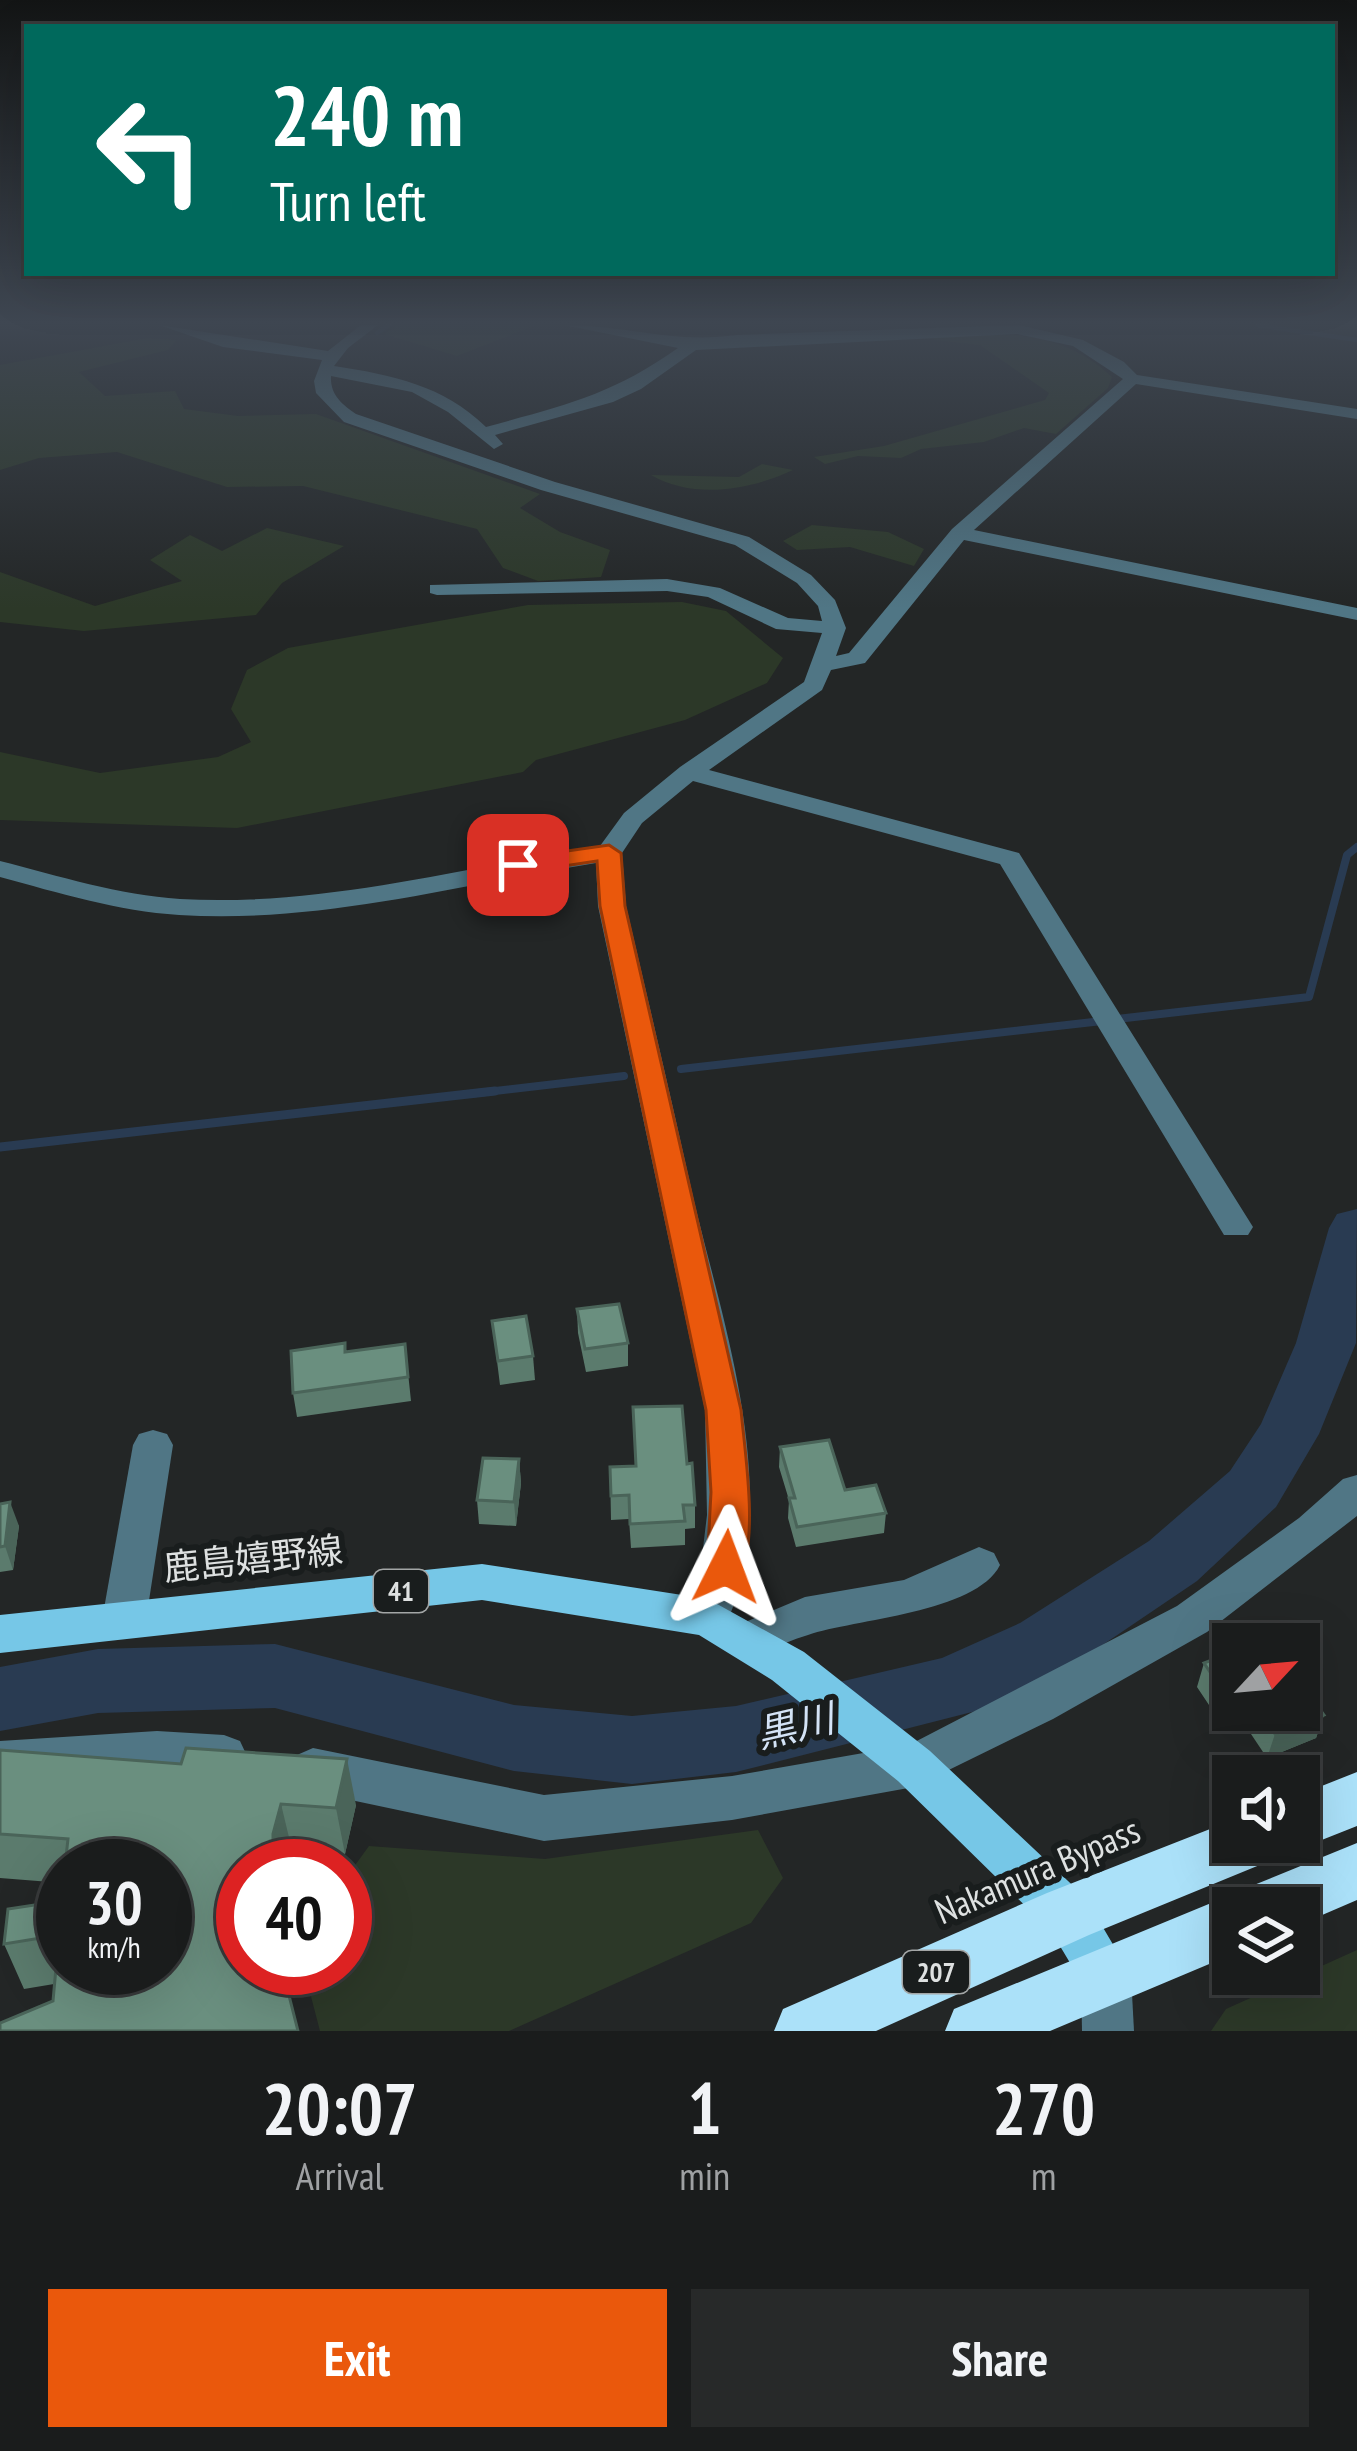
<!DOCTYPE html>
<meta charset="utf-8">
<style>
:root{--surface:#1a1c1c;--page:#272929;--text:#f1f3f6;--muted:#9fa1a3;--line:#383a3b;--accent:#ea580c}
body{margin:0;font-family:"PT Sans Narrow","Noto Sans JP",sans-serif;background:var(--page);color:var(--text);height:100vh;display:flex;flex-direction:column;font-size:45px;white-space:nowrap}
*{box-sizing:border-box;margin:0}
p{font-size:39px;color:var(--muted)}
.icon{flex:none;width:66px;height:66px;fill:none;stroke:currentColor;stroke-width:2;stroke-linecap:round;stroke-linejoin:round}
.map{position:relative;height:2031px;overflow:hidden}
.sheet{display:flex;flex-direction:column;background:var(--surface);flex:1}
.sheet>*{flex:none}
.top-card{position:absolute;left:24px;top:24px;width:1311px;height:252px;border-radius:0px;box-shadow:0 12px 48px #0002,0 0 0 3px var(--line);background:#00695c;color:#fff;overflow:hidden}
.needle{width:78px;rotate:64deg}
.buttons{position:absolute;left:1212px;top:1623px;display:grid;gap:24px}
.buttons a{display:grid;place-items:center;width:108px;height:108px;border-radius:0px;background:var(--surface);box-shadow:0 12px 48px #0002,0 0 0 3px var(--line);font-size:60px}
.speed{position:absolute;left:36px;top:1839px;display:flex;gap:24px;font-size:60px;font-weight:700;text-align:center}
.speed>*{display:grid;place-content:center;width:156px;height:156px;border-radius:50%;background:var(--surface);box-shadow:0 12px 48px #0002,0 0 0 3px var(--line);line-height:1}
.speed small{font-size:30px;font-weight:400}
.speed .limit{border:18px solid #d22;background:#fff;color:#111}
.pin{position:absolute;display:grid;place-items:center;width:102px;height:102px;color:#fff;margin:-51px;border-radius:24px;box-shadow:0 6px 18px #0006}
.me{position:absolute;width:132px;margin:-66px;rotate:3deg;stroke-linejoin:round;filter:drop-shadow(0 0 9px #0008)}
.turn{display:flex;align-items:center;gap:42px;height:252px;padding:0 48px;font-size:54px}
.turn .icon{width:156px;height:156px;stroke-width:2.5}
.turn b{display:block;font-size:84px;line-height:102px}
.eta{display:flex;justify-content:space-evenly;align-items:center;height:204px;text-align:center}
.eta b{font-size:72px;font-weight:600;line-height:84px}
.primary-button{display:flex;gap:24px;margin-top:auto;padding:24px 48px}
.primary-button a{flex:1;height:138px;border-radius:0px;background:var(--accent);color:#fff;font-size:48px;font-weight:600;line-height:138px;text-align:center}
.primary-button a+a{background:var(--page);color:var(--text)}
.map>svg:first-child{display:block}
</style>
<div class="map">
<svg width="1357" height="2031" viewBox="0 0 1357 2031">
<rect width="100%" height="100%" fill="#232626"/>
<g fill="#2c3828">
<polygon points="398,325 536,325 457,356 384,334"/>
<path d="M 995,333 C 1042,337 1077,344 1112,377 L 1108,388 L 1056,434 L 1024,428 L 984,442 L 921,449 L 901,458 L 858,456 L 825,464 L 814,457 L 884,446 L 1045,400 L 1049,393 L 980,345 L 934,340 L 933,334 Z"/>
<polygon points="148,338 176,340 168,350 79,372 105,396 175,391 184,409 238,416 316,414 540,494 520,508 560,532 610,550 601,577 538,581 503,568 477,529 303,486 227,487 117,452 39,458 0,470 0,365"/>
<path d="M 762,464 L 793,470 C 750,490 694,500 651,475 L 739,477 Z"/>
<polygon points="812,525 888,532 924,549 914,566 850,547 797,550 783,541"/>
<polygon points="267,528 344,546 282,583 256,615 84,631 0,622 0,572 95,606 182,581 150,560 190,535 222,551"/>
<polygon points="682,602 726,611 783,658 767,683 685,720 536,760 523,772 237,828 0,820 0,752 100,773 218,757 251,742 231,709 247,670 288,648 528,605"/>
<polygon points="758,1830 783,1878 751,1923 509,2031 320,2031 308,1985 309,1968 345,1968 345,1879 369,1846 545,1859"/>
<polygon points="1357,1950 1357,2031 1211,2031 1226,2009"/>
</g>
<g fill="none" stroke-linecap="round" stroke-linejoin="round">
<g stroke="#293b52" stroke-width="4.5">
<polyline points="1257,325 1357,340"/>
<polyline points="377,333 389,325"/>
</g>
<g stroke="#293b52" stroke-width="8">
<polyline points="1117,1019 1309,997 1347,855 1357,847"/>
<polyline points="681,1069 1102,1021"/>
<polyline points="469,1094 624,1076"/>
</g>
<polyline stroke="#293b52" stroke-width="9" points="0,1147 495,1091"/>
<polygon fill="#293b52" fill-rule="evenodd" points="1357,1209 1356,1343 1319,1434 1276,1507 1197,1581 1070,1667 976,1711 736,1772 632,1784 514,1771 275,1708 98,1713 0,1731 0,1667 98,1649 275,1644 514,1705 632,1716 736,1706 942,1658 1020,1623 1149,1541 1230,1471 1261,1424 1296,1343 1329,1228 1337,1214"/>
<g fill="#507685" fill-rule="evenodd">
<path d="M 159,325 L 328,351 L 361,325 L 378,325 L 348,348 L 334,366 C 392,375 443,385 486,427 C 565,405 610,396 678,348 L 564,325 C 627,325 672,344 737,335 L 1019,325 L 1083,340 L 1124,362 L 1137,375 L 1357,409 L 1357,419 L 1136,384 L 974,530 L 1357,608 L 1357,620 L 964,540 L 865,663 L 831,670 L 822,690 L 709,770 L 1019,853 L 1248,1219 L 1253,1227 L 1248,1235 L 1224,1235 L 1000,864 L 693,781 L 642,823 L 622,853 L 626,906 C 649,1004 672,1102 694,1201 C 725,1331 785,1503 723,1631 L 708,1637 L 693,1631 L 686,1618 L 701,1565 L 707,1515 L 705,1410 L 598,906 L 596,863 C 458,885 320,924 179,915 C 118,911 59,893 0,877 L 0,861 C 59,876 119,895 180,899 C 322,907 461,868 600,846 L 624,813 L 680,767 L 804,682 L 822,633 L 776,629 L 708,597 L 667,591 L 437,595 L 430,593 L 430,585 L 667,579 L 720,588 L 788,618 L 822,621 L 818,606 L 797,583 L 735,545 L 541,490 L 344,422 L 316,393 L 314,381 L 322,360 L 223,347 ZM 1017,334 L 1073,346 L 1123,379 L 952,529 L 849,653 L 836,656 L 846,628 L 835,600 L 811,575 L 749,537 L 555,482 L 356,414 C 342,404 330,395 331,376 L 412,392 L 448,412 L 494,449 L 503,444 L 495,435 L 613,402 L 641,389 L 696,350 Z"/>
<polygon points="153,1430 167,1434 173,1445 146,1620 139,1633 124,1639 109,1633 102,1620 133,1445 139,1434"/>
<polygon points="1357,1475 1357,1516 1207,1632 1053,1719 914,1787 732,1820 544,1841 313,1792 297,1785 290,1770 297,1755 313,1748 544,1795 732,1776 909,1745 1177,1606 1299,1518 1343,1479"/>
<path d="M 979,1547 L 994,1553 L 1000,1565 C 976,1613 854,1619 808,1635 C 787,1641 767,1652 746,1660 L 731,1654 L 724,1641 L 731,1628 L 805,1597 L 904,1580 Z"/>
<polygon points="157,1731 224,1735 240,1741 247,1756 240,1771 224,1777 157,1773 0,1783 0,1741"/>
<polygon points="1106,1950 1124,1957 1131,1975 1134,2031 1082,2031 1081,1975 1088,1957"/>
</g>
<polygon fill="#76c7e7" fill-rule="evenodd" points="482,1564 708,1599 804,1652 930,1751 1085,1897 1131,1975 1124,1993 1106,2000 1088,1993 1051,1931 898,1781 772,1680 699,1635 482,1600 0,1653 0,1615"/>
<g fill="#abe1f9" fill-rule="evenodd">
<polygon points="1357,1772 1357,1826 1299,1849 1281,1842 1299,1842 1299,1795"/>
<polygon points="1233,1820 1233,1842 1276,1842 1267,1862 1089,1935 876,2031 774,2031 783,2009 1047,1893"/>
<polygon points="1357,1843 1357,1900 1299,1925 1299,1908 1233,1908 1233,1954 1050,2031 945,2031 954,2009 1233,1894 1244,1899 1249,1887"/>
</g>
</g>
<g fill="#5b7b6d">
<polygon points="577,1309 628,1343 628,1366 586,1372 578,1333"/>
<polygon points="492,1321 533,1356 535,1380 500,1385"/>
<polygon points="345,1343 346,1352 405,1344 411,1401 297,1417 293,1393"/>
<polygon points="780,1447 845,1490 886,1513 884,1533 796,1547 788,1518 789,1500 779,1467"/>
<polygon points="519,1459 521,1483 516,1526 479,1524 477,1500"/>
<polygon points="687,1464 695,1505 695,1528 685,1529 685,1545 631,1548 629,1519 611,1520 610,1467"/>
<polygon points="0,1504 19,1526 13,1570 0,1572"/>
<polygon points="1224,1638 1233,1644 1233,1707 1227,1699 1209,1705 1197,1687 1204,1663 1218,1658"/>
<polygon points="1235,1710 1299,1710 1324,1715 1316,1738 1267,1758"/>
<polygon points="0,1750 356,1805 345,1854 292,1850 53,2001 54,1984 24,1989 4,1944 61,1901 165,1866 63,1866 63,1883 0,1878"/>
</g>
<g fill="#4a6459">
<polygon points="519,1459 521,1483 516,1526 514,1502"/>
<polygon points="10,1502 19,1526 13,1570 5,1546"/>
<polygon points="1233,1675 1227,1699 1209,1705 1216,1681"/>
<polygon points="1324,1715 1316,1738 1267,1758 1275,1734"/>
<polygon points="347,1759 356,1805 345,1854 336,1808"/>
<polygon points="281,1804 292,1850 288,1866 273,1866 273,1834"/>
</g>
<g fill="#6a8f7f" stroke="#4a6459" stroke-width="3">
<polygon points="619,1304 628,1343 585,1349 577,1309"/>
<polygon points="526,1316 533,1356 498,1361 492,1321"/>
<polygon points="345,1343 345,1352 405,1344 408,1377 293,1393 291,1351"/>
<polygon points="682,1406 687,1464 692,1463 695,1505 683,1505 685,1521 630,1524 629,1495 611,1496 610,1467 636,1466 633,1407"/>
<polygon points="829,1440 845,1490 876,1485 886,1513 797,1527 789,1498 795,1498 780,1447"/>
<polygon points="483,1458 519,1459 514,1502 477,1500"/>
<polygon points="10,1502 5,1546 0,1547 0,1504"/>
<polygon points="1266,1622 1281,1644 1233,1644 1233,1650 1224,1638"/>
<polygon points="1233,1652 1233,1675 1216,1681 1204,1663"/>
<polygon points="1299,1680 1324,1715 1275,1734 1259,1710 1299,1710"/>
<polygon points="186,1748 347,1759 336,1808 281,1804 273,1834 273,1866 243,1866 243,1968 282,1968 298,2031 0,2031 0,2023 53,2001 59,1935 4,1944 8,1909 61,1901 63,1885 63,1968 165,1968 165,1866 65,1866 68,1839 0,1834 0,1750 181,1764"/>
</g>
<linearGradient id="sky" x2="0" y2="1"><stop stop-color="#131515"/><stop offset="0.53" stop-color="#3f4752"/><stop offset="1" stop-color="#3f4752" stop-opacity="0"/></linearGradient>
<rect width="1357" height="609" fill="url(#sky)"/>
<path fill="#ea580c" stroke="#983908" stroke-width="3" d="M 609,845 L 621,853 L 625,906 L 741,1410 C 745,1454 759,1539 739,1579 L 726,1583 L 713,1579 L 707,1567 L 711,1492 L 706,1410 L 600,906 L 597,861 L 518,873 L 506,865 L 518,858 Z"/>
<g text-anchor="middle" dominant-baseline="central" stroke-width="12" stroke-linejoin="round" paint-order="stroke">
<g fill="#191d1d" stroke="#a3a6a6" stroke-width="3">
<rect x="374" y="1570" width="54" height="42" rx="9"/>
<rect x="903" y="1951" width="66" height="42" rx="9"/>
</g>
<g font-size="27" font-weight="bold" fill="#dee1e1">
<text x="401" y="1591">41</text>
<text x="936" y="1972">207</text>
</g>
<g font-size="36" fill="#dee1e1" stroke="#191d1d">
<text transform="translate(253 1558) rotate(-6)">鹿島嬉野線</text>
<text transform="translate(1037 1870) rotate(-23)">Nakamura Bypass</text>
</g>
<g font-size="39" font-style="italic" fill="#d4e3f6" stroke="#191d1d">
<text transform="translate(795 1725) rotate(-13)">黒川</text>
</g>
</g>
</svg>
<div class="buttons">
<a><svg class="needle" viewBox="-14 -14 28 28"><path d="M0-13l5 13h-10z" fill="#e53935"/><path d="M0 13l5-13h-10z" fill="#9fa1a3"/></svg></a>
<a><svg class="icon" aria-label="sound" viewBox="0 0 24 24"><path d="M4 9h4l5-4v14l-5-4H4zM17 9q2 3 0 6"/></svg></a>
<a><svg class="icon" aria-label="layers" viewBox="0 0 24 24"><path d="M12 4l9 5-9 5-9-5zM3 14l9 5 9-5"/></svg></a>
</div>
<div class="speed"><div>30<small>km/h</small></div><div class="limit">40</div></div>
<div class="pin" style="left:518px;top:865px;background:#d93025"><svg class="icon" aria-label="arrive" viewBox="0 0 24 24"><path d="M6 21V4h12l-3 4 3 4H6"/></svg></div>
<svg class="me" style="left:726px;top:1567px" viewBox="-20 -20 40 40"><path d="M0-17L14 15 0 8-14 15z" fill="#ea580c" stroke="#fff" stroke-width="4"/></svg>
<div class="top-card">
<div class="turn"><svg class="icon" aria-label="left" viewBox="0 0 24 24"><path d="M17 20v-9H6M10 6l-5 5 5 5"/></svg><div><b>240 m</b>Turn left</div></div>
</div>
</div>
<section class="sheet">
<div class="eta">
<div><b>20:07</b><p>Arrival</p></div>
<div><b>1</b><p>min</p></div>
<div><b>270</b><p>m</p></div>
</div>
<div class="primary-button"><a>Exit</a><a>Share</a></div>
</section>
